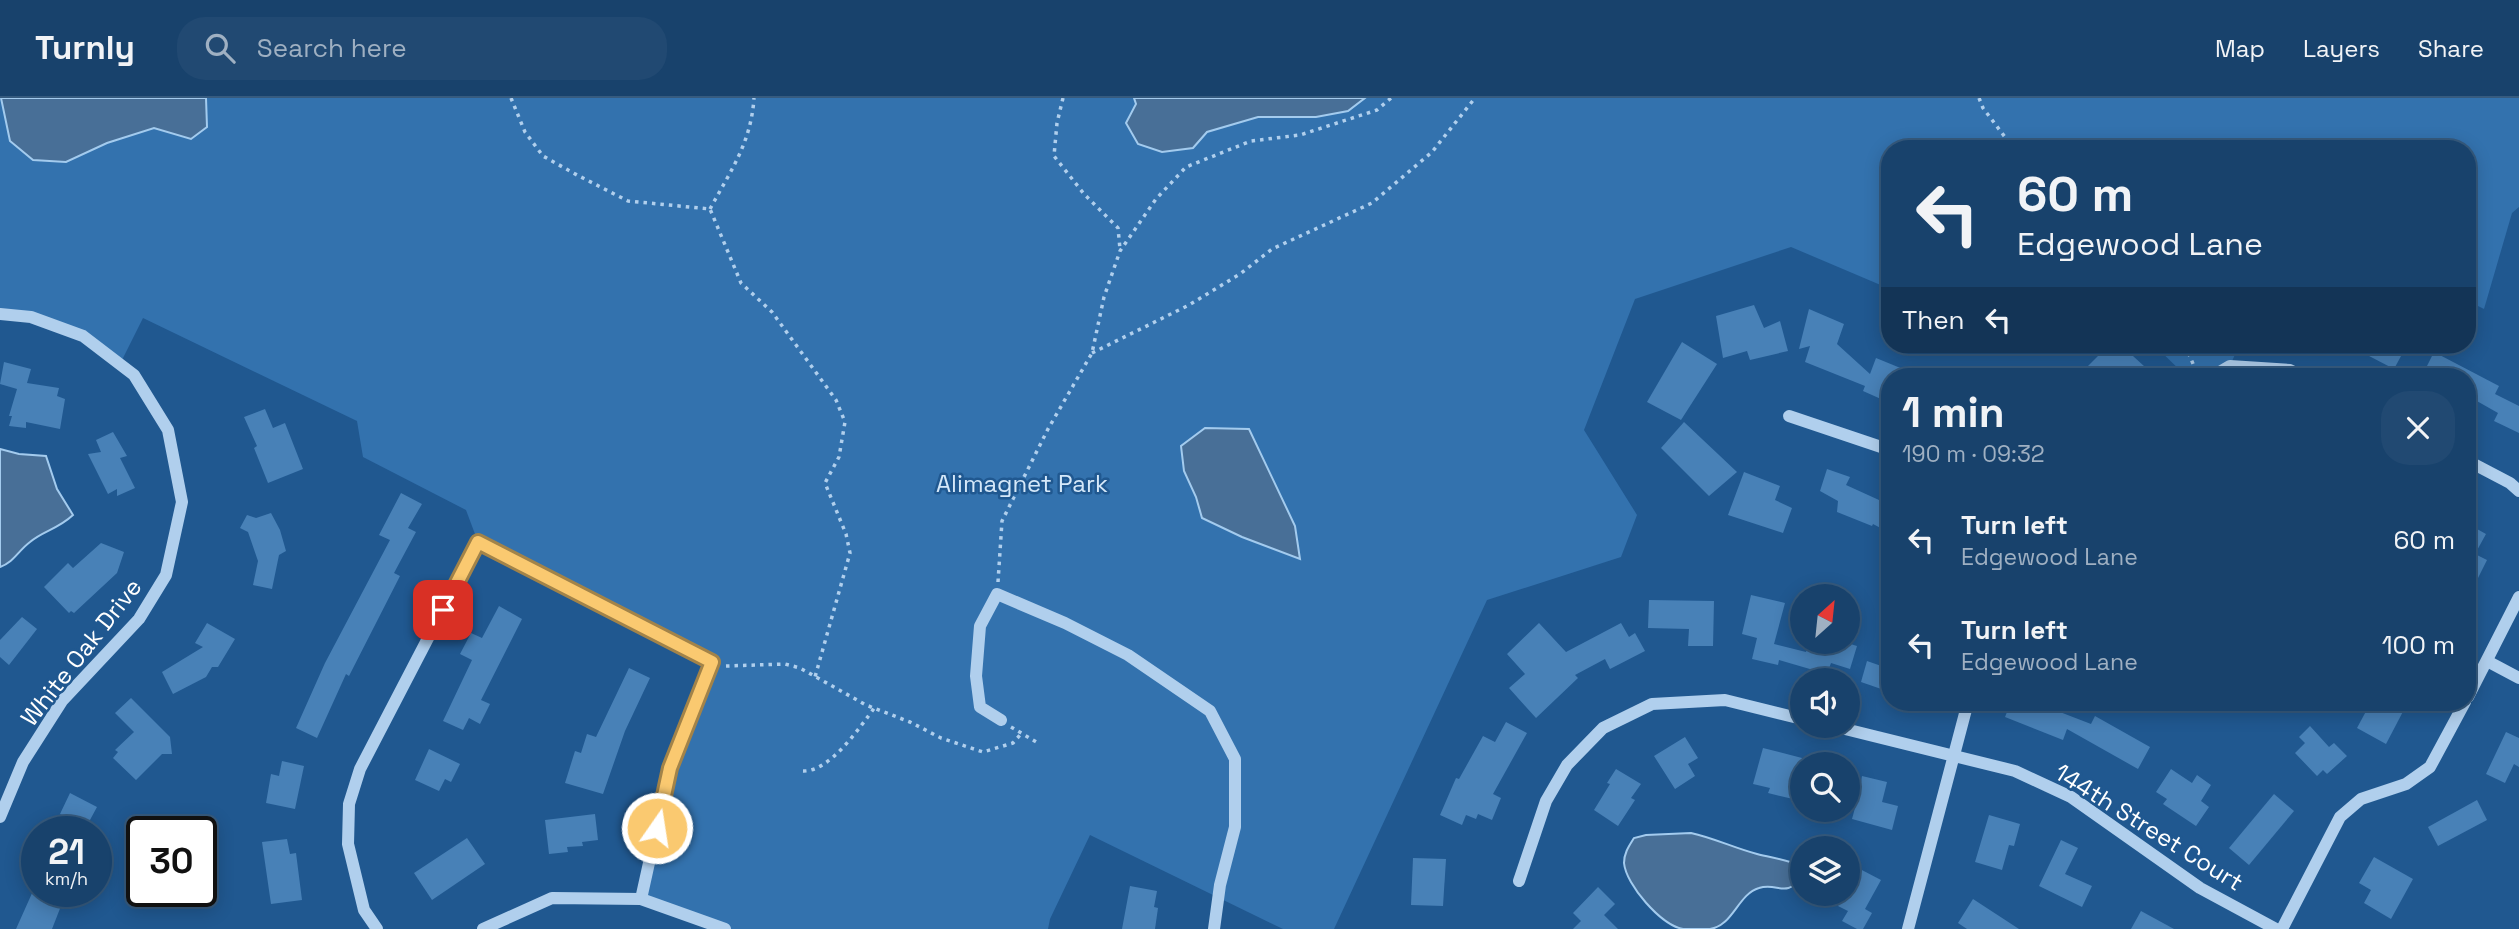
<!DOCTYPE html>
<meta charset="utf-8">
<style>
:root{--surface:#18426c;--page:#214972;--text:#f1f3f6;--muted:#9fb0c2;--line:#365b7f}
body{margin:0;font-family:"Space Grotesk",sans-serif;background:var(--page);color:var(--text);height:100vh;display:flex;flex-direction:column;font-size:26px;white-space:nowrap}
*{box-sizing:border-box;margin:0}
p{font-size:23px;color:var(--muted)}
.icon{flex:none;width:38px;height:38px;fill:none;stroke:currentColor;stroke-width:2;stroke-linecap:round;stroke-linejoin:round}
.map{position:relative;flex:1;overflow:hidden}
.drawer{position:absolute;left:1881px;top:270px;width:595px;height:343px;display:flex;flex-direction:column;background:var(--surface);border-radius:28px;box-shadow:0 4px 18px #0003,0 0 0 2px var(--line)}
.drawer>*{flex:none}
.guide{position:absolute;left:1881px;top:42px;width:595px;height:214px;border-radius:28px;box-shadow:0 4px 18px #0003,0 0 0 2px var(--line);background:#18426c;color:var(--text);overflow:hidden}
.needle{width:46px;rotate:27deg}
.controls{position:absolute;left:1790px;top:486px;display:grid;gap:14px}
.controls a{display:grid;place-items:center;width:70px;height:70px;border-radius:50%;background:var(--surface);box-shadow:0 4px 18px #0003,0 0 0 2px var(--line);font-size:35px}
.speed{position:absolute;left:21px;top:718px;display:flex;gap:14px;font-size:35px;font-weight:700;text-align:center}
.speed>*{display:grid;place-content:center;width:91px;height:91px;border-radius:50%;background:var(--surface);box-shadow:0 4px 18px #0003,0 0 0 2px var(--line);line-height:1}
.speed small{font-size:18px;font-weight:400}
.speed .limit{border:4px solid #111;border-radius:10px;background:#fff;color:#111}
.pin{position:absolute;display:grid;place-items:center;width:60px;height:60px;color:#fff;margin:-30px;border-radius:14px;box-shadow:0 4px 10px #0006}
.me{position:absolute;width:77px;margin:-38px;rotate:13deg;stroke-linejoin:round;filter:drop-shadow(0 0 5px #0008)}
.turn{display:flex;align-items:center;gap:24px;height:147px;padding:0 21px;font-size:32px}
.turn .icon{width:91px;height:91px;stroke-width:2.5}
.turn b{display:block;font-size:49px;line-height:60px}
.then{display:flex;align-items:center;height:66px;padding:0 21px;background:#0003;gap:14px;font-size:26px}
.round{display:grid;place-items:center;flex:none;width:74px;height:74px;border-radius:28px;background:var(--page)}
.headline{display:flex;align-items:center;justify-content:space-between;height:119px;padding:0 21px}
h1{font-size:42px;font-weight:700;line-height:52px}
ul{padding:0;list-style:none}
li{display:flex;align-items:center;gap:21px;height:105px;padding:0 21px}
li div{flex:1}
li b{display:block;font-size:26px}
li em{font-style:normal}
header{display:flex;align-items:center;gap:42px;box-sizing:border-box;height:98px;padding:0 35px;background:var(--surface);border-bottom:2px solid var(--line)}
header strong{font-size:33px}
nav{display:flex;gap:38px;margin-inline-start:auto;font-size:24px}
.search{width:490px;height:63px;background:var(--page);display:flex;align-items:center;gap:18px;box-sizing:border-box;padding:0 24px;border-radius:28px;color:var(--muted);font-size:26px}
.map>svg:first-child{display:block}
</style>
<header>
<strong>Turnly</strong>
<div class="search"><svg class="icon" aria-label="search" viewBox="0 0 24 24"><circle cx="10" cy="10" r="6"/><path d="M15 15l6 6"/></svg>Search here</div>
<nav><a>Map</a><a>Layers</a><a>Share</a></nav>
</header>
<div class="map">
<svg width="2519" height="831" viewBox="0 0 2519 831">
<rect width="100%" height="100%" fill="#205890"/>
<g fill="#3372ae">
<polygon points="0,0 1134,0 1136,6 1193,50 1207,34 1258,19 1316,19 1348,13 1365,0 2519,0 2519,109 2512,115 2484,211 2468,203 2468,51 1890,51 1890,191 1791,149 1635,201 1584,332 1637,417 1621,459 1487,502 1334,831 1283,831 1090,737 1050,821 1048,831 725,831 641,801 670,670 712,563 478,444 466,412 363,359 357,323 143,220 120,266 83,238 0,216"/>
<polygon points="2154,247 2239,247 2230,268 2213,278 2186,278"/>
</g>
<g fill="#486f97" stroke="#a3cbee" stroke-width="2">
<polygon points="1,0 206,0 207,29 191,41 154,30 107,45 66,64 33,62 10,43"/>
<polygon points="1134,0 1365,0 1348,13 1316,19 1258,19 1207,34 1193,50 1162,54 1138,46 1126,25 1136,6"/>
<polygon points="1205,330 1249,331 1295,428 1300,461 1242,439 1202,420 1196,399 1184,373 1181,348"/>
<path d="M 0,351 L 19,356 L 46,358 L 57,391 L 73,417 C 58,431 43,433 30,444 C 18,453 14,464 0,469 Z"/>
<path d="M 1691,735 C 1714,740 1734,750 1757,756 C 1772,760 1786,761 1801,768 L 1802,779 C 1785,801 1778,784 1759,790 C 1738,796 1733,828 1710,831 C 1702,831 1691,831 1683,831 C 1661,827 1626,787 1624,765 C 1624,755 1629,748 1634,740 L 1646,737 Z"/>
</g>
<g fill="#4881b7">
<polygon points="1754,207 1764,230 1780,223 1788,253 1750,262 1747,253 1723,260 1716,218"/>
<polygon points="1809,211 1844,226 1837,246 1870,276 1876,260 1920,278 1890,278 1890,305 1863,293 1865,288 1805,264 1810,248 1799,251"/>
<polygon points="1682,244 1717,266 1681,322 1647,304"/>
<polygon points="2109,247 2121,247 2145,269 2136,278 2078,278"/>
<polygon points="2348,247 2407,247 2394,271"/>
<polygon points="2434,254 2499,288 2495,296 2519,308 2519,335 2494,323 2498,315 2468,298 2468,278 2422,278"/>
<polygon points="4,264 31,271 27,285 59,290 57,298 65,301 60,331 26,324 26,330 9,328 12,318 9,318 17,291 0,286"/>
<polygon points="265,311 273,330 285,325 303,371 268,385 254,350 257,348 244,319"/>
<polygon points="1684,324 1737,374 1709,398 1661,350"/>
<polygon points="113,334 127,358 120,360 135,390 117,398 117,391 108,396 88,356 101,354 96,342"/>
<polygon points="1827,371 1850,379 1846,387 1890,407 1890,435 1873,426 1872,428 1837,414 1838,403 1820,393"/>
<polygon points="1744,374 1780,388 1775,402 1792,410 1783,435 1728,417"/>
<polygon points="401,395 422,406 408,430 416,434 394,475 400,478 349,578 346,576 317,640 296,630 325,565 390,442 379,437"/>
<polygon points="271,415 280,432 286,453 279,457 272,491 253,487 258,463 248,434 240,430 247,417 256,420"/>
<polygon points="2468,426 2486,436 2475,456 2487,462 2468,500"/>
<polygon points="101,445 124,454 117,475 74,515 71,513 69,515 44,489 68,465 73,470"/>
<polygon points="1751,497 1785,505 1774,546 1806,554 1809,544 1844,544 1857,548 1850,571 1831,565 1827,576 1779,562 1778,567 1752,561 1757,540 1742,536"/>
<polygon points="1649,502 1714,503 1713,548 1688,548 1689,531 1648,530"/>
<polygon points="499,508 522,521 481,602 490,606 480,626 469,620 463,632 443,623 472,562 460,556 471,535 482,540"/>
<polygon points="22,519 37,531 9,567 0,559 0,542"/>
<polygon points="207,525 235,541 218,569 212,569 206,579 173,596 162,574 203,549 195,545"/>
<polygon points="1539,525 1566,554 1621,525 1629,539 1635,535 1645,553 1610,571 1605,561 1575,577 1578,580 1536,620 1509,590 1525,576 1507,556"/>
<polygon points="1867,563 1890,571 1890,584 1887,593 1861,584"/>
<polygon points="629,570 650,580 625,633 603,696 565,685 575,653 581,655 587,636 596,639"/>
<polygon points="131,600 170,639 172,656 162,656 136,682 113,660 118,654 115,652 134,634 115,615"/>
<polygon points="2011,604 2034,604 2091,626 2095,618 2150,649 2138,671 2067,631 2063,642 2005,619"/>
<polygon points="2371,604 2408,604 2386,646 2357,630"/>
<polygon points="1506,624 1527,635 1493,696 1501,700 1492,722 1478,716 1476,721 1466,717 1462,727 1440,717 1456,680 1459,681 1483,638 1495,644"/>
<polygon points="2310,628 2329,649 2334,645 2347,658 2327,676 2323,672 2317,678 2295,655 2305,645 2299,639"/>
<polygon points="2506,634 2519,640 2519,669 2514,666 2505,685 2486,676"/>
<polygon points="1685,639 1698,660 1688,666 1695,678 1675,691 1654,658"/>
<polygon points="1763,650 1802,660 1802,679 1800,678 1793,701 1768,695 1770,690 1753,686"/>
<polygon points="429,651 460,666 451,684 445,681 439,693 415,682"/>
<polygon points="282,663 304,668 295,711 266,705 271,676 279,678"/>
<polygon points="1616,671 1641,686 1631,700 1635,702 1618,728 1594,712 1610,686 1607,685"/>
<polygon points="2171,671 2192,685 2197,677 2211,687 2201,703 2209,709 2196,728 2163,706 2167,701 2156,694"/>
<polygon points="1862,678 1887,684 1882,704 1898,708 1892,732 1852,721 1855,710 1848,708 1848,692 1851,681 1861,684"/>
<polygon points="70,695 97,709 84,733 52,733 62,717 60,716"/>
<polygon points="2274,696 2294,713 2249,767 2229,750"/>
<polygon points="2477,702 2487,722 2438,748 2428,729"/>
<polygon points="595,716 598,742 582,744 583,748 567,749 568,754 549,756 545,722"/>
<polygon points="1989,717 2020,726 2014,748 2009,747 2002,772 1975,764"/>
<polygon points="467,740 485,766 432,802 414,775"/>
<polygon points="287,741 290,756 296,755 302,802 271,806 262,744"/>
<polygon points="2061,742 2078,750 2065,776 2092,788 2082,809 2039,788"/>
<polygon points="2374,759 2413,781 2391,821 2364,805 2371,792 2359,785"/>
<polygon points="1413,760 1446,761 1443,808 1411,807"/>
<polygon points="1858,770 1881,782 1865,811 1872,815 1863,831 1857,831 1842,823 1848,813 1838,808 1844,796 1848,796 1848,789"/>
<polygon points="1130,788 1157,793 1154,809 1158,810 1155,831 1122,831"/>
<polygon points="1598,789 1615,806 1604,817 1618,831 1573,831 1581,823 1573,815"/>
<polygon points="33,793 56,793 52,804 61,808 52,831 16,831"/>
<polygon points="1973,801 2019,831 1967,831 1958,825"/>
<polygon points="2141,813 2174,831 2131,831"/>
</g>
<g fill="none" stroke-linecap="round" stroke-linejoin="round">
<g stroke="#b0cfed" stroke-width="3.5" stroke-dasharray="3.5 5" stroke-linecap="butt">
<polyline points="511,0 525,34 543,58 577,77 628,103 710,111 741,185 772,214 836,302 845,324 839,359 825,385 846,436 850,455 815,579"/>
<polyline points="1063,0 1057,25 1054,58 1084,96 1118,130 1120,151"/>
<polyline points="1979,0 1983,10 2014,51"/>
<path d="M 710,111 C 731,72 751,45 754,0"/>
<polyline points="2185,247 2194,268 2199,272"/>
<polyline points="1092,255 1189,207 1240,176 1272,151 1372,105 1432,54 1475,0"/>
<polyline points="998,484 1002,423 1048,331 1092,255 1104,199 1120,153 1156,101 1186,69 1251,43 1300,37 1377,12 1391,0"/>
<polyline points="726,568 785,566 800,570 866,607 910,624 941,640 983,654 1013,645 1020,637"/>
<polyline points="1011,629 1038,645"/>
<path d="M 803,673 C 830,674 860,629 875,609"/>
</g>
<g stroke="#b0cfed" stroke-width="12">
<polyline points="0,216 31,219 83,238 134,277 168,332 182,404 166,477 139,521 62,603 23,664 0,719"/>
<polyline points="2213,278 2230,268 2290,272 2302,278"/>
<polyline points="1789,318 1890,352"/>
<polyline points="2468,363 2510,385 2519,393"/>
<polyline points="2487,563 2519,580"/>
<polyline points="2468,599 2519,499"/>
<polyline points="1001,622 980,609 976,578 980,528 997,496 1065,525 1128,557 1210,613 1235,661 1235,729 1220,787 1214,831"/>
<polyline points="1833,628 2015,673 2071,699 2200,790 2276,831"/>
<polyline points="1519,783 1546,703 1567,667 1603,630 1652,606 1725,602 1802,621"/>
<polyline points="377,831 364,812 348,746 349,706 360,671 478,444 713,564 670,670 641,801"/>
<polyline points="483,831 552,800 641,801 725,831"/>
<polyline points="1908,831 1968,604"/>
<polyline points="2282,831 2340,719 2361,701 2406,686 2430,669 2465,604"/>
</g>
</g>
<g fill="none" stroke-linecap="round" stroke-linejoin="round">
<defs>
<polyline id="route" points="443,512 478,444 712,564 670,670 657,730"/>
</defs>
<use href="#route" stroke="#a28349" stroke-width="18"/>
<use href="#route" stroke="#fac970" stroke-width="12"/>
</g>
<g text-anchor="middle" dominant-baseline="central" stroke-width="5" stroke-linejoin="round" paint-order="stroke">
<g font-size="24" fill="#d5e8f9" stroke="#205890">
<text x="1022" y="385">Alimagnet Park</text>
</g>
<g font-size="24" fill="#fff" stroke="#205890">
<text transform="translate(81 554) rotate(-52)">White Oak Drive</text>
<text transform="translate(2149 729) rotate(32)">144th Street Court</text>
</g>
</g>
</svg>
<div class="controls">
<a><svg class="needle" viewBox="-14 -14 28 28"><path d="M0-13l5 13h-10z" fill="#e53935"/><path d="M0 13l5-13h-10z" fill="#9fb0c2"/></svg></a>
<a><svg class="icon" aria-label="sound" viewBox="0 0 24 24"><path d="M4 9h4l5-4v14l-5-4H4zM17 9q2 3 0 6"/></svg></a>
<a><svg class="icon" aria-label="search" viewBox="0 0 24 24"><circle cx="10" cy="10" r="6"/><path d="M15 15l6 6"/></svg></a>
<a><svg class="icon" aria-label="layers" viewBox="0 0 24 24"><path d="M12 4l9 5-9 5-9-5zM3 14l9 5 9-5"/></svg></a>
</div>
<div class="speed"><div>21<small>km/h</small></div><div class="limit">30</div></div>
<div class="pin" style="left:443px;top:512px;background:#d93025"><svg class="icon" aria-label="arrive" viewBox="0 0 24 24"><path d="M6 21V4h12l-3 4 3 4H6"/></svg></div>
<svg class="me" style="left:657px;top:730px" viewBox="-20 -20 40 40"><circle r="17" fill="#fac970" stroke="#fff" stroke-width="3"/><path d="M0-11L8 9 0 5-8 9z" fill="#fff"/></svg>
<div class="guide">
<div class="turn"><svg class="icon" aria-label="left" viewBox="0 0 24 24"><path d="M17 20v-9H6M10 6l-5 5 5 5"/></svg><div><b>60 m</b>Edgewood Lane</div></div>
<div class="then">Then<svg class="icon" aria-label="left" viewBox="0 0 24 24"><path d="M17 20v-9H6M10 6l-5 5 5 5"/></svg></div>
</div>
<section class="drawer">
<div class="headline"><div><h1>1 min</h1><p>190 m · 09:32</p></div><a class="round"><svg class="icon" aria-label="close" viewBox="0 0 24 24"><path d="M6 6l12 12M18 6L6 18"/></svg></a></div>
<ul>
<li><svg class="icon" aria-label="left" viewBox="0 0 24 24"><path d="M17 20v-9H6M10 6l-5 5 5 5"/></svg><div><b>Turn left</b><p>Edgewood Lane</p></div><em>60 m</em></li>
<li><svg class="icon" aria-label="left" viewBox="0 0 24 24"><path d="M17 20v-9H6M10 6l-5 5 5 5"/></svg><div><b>Turn left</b><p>Edgewood Lane</p></div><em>100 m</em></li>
</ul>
</section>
</div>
